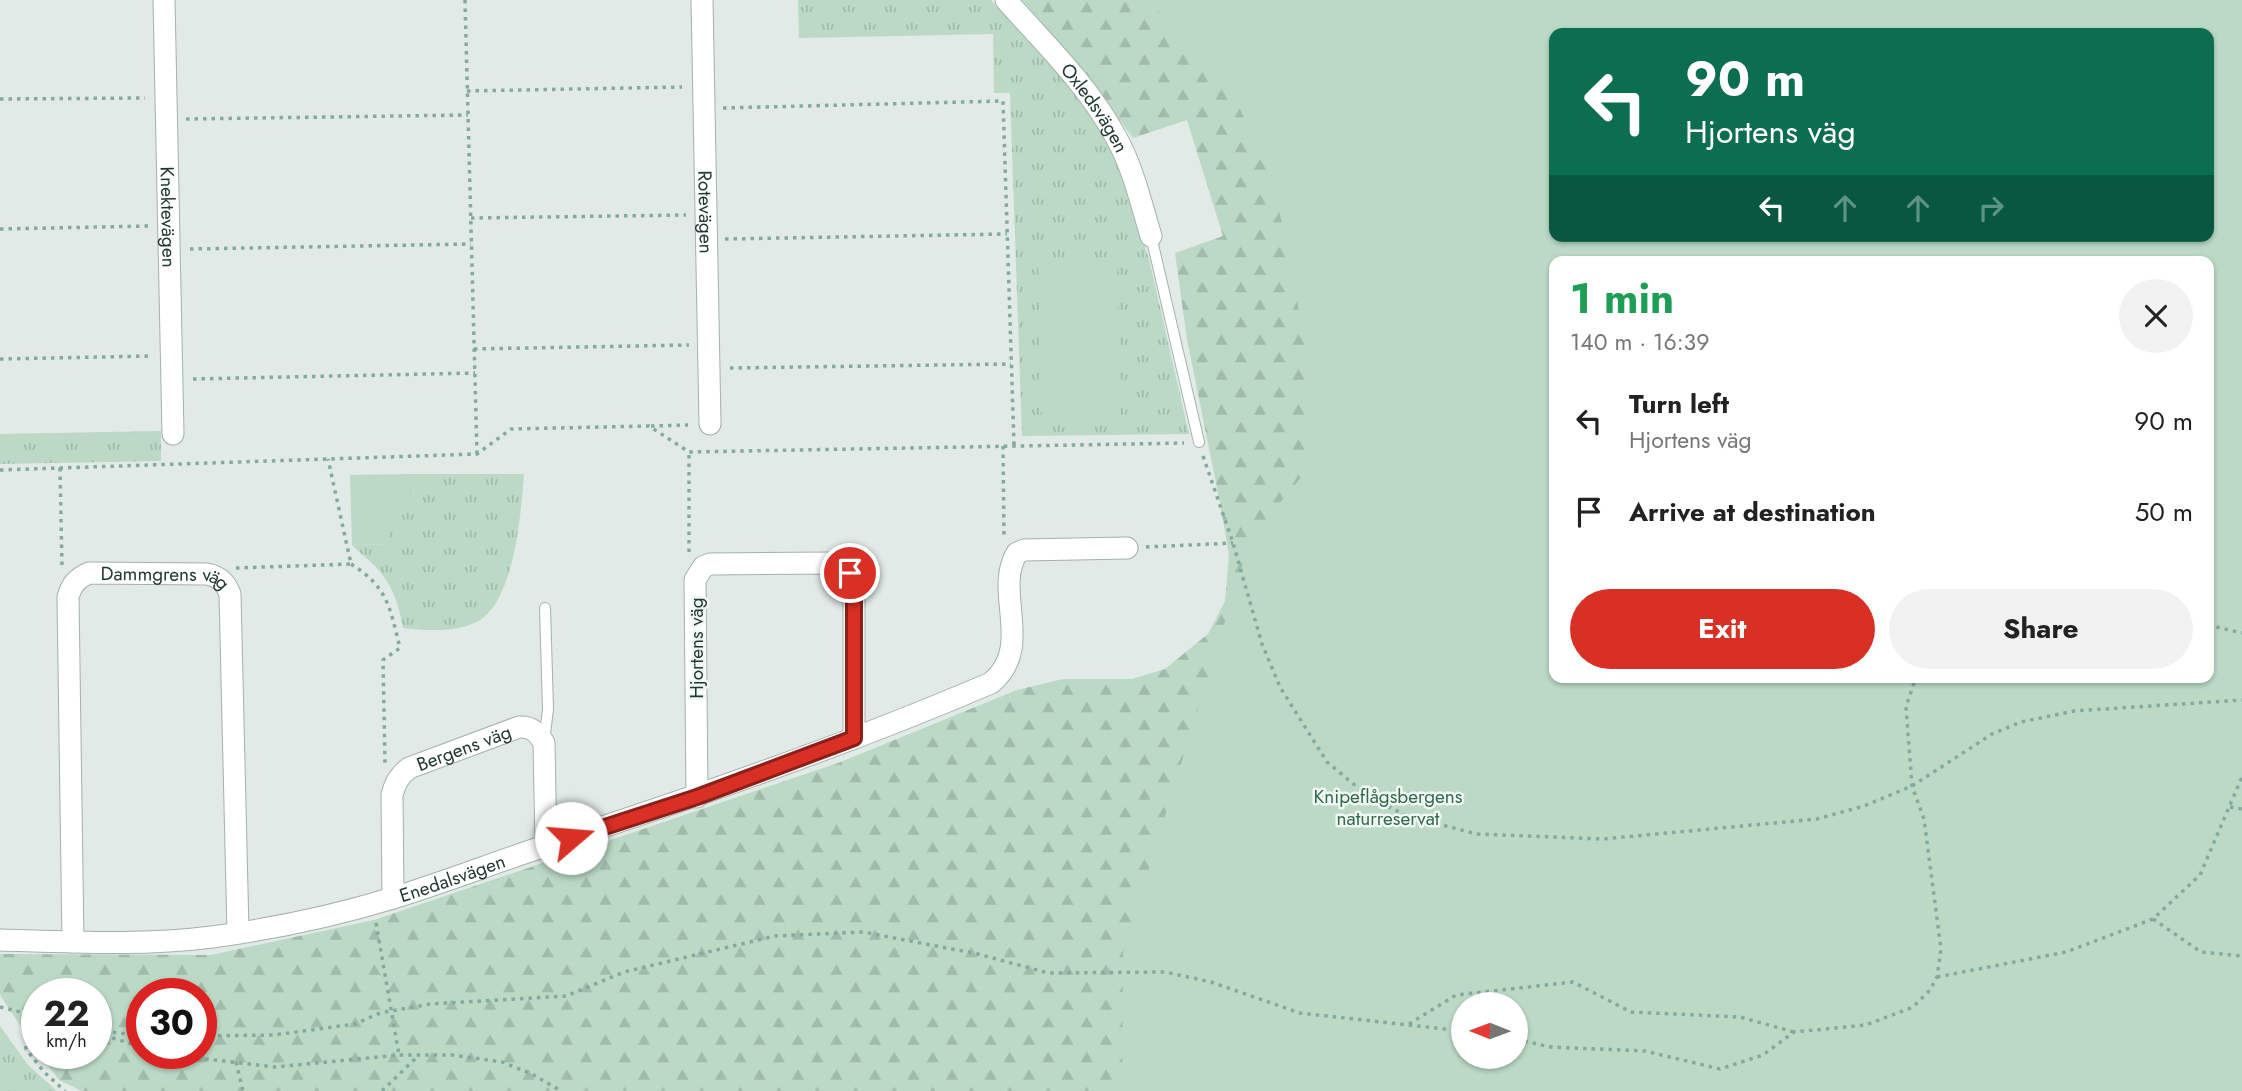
<!DOCTYPE html>
<meta charset="utf-8">
<style>
:root{--surface:#fff;--page:#f2f2f2;--text:#222;--muted:#767676;--accent:#d93025}
body{margin:0;font-family:Jost,sans-serif;background:var(--page);color:var(--text);height:100vh;display:flex;flex-direction:column;font-size:26px;white-space:nowrap}
*{box-sizing:border-box;margin:0}
p{font-size:23px;color:var(--muted)}
.icon{flex:none;width:38px;height:38px;fill:none;stroke:currentColor;stroke-width:2;stroke-linecap:round;stroke-linejoin:round}
.map{position:relative;flex:1;overflow:hidden}
.drawer{position:absolute;left:1549px;top:256px;width:665px;height:427px;display:flex;flex-direction:column;background:var(--surface);border-radius:14px;box-shadow:0 2px 5px #0004}
.drawer>*{flex:none}
.top-card{position:absolute;left:1549px;top:28px;width:665px;height:214px;border-radius:14px;box-shadow:0 2px 5px #0004;background:#0b6e4f;color:#fff;overflow:hidden}
.needle{width:46px;rotate:271deg}
.tools{position:absolute;left:1451px;top:992px;display:grid;gap:14px}
.tools a{display:grid;place-items:center;width:77px;height:77px;border-radius:50%;background:var(--surface);box-shadow:0 2px 5px #0004;font-size:35px}
.speed{position:absolute;left:21px;top:978px;display:flex;gap:14px;font-size:35px;font-weight:700;text-align:center}
.speed>*{display:grid;place-content:center;width:91px;height:91px;border-radius:50%;background:var(--surface);box-shadow:0 2px 5px #0004;line-height:1}
.speed small{font-size:18px;font-weight:400}
.speed .limit{border:10px solid #d22;background:#fff;color:#111}
.pin{position:absolute;display:grid;place-items:center;width:60px;height:60px;color:#fff;margin:-30px;border:4px solid #fff;border-radius:50%;box-shadow:0 2px 7px #0007}
.me{position:absolute;width:77px;margin:-38px;rotate:72deg;stroke-linejoin:round;filter:drop-shadow(0 0 5px #0008)}
.turn{display:flex;align-items:center;gap:24px;height:147px;padding:0 21px;font-size:32px}
.turn .icon{width:91px;height:91px;stroke-width:2.5}
.turn b{display:block;font-size:49px;line-height:60px}
.lanes{display:flex;align-items:center;height:66px;padding:0 21px;background:#0003;justify-content:center;gap:35px;direction:ltr}
.lanes .off{opacity:.35}
.round{display:grid;place-items:center;flex:none;width:74px;height:74px;border-radius:37px;background:var(--page)}
.overview{display:flex;align-items:center;justify-content:space-between;height:119px;padding:0 21px}
h1{font-size:42px;font-weight:700;line-height:52px;color:#1e9e55}
.button{display:flex;gap:14px;margin-top:auto;padding:14px 21px}
.button a{flex:1;height:80px;border-radius:42px;background:var(--accent);color:#fff;font-size:28px;font-weight:700;line-height:80px;text-align:center}
.button a+a{background:var(--page);color:var(--text)}
ul{padding:0;list-style:none}
li{display:flex;align-items:center;gap:21px;height:91px;padding:0 21px}
li div{flex:1}
li b{display:block;font-size:26px}
li em{font-style:normal}
.map>svg:first-child{display:block}
</style>
<div class="map">
<svg width="2242" height="1091" viewBox="0 0 2242 1091">
<defs>
<pattern id="grass-tufts" width="24" height="20" patternUnits="userSpaceOnUse" patternTransform="scale(1.75)"><rect width="24" height="20" fill="#bbd9c5"/><path d="M3 7l-1-3M5 7V3M7 7l1-3M15 17l-1-3M17 17v-4M19 17l1-3" fill="none" stroke="#a0bbaa"/></pattern>
<pattern id="forest-firs" width="22" height="20" patternUnits="userSpaceOnUse" patternTransform="scale(1.75)"><rect width="22" height="20" fill="#bbd9c5"/><path d="M5 1l3.5 6h-7zM16 11l3.5 6h-7z" fill="#a0bbaa"/></pattern>
</defs>
<rect width="100%" height="100%" fill="#e1eae6"/>
<g fill="url(#grass-tufts)">
<polygon points="798,0 991,0 1076,94 1099,124 1117,164 1149,259 1189,434 1022,436 1010,93 994,93 993,34 799,38"/>
<polygon points="161,431 161,461 0,464 0,434"/>
<path d="M 413,474 L 524,474 C 521,512 515,593 483,618 C 463,633 427,631 403,628 C 399,607 394,588 380,572 C 373,562 360,554 352,545 L 390,544 L 390,504 L 414,504 Z"/>
<polygon points="0,1026 28,1065 57,1091 0,1091"/>
</g>
<path fill="url(#forest-firs)" fill-rule="evenodd" d="M 1022,0 L 2242,0 L 2242,1091 L 82,1091 L 59,1080 L 39,1054 L 96,1054 L 96,994 L 37,994 L 37,1051 L 0,995 L 0,954 L 211,955 L 374,920 L 838,763 L 1017,690 L 1063,679 L 1132,679 L 1165,669 L 1208,634 L 1225,601 L 1229,556 L 1221,508 L 1187,339 L 1175,253 L 1223,236 L 1187,120 L 1133,138 L 1068,53 ZM 1554,33 L 2208,33 L 2208,236 L 1554,236 ZM 1554,261 L 2208,261 L 2208,677 L 1554,677 ZM 142,994 L 201,994 L 201,1054 L 142,1054 ZM 1463,1004 L 1516,1004 L 1516,1057 L 1463,1057 Z"/>
<g fill="#bbd9c5" fill-rule="evenodd">
<path d="M 1148,0 L 2242,0 L 2242,1091 L 1122,1091 L 1123,952 L 1251,537 L 1309,468 L 1307,361 L 1290,257 L 1272,181 L 1240,109 L 1195,50 ZM 1554,33 L 2208,33 L 2208,236 L 1554,236 ZM 1554,261 L 2208,261 L 2208,677 L 1554,677 ZM 1463,1004 L 1516,1004 L 1516,1057 L 1463,1057 Z"/>
<polygon points="1117,263 1121,420 1042,422 1038,265"/>
<polygon points="413,474 414,504 390,504 390,544 352,545 350,475"/>
</g>
<g fill="none" stroke-linecap="round" stroke-linejoin="round">
<defs>
<g id="lane">
<polyline points="1151,236 1199,442"/>
<polyline points="544,742 548,709 545,608"/>
</g>
<g id="street">
<path id="s1" d="M 164,0 L 173,434"/>
<path id="s2" d="M 702,0 L 710,424"/>
<path id="s3" d="M 1006,0 C 1045,44 1089,86 1117,139 C 1133,168 1141,203 1151,236"/>
<path d="M 697,797 L 695,580 L 703,567 L 710,564 L 835,563 C 846,567 850,572 854,582 L 854,738"/>
<path id="s4" d="M 393,898 L 392,795 C 395,783 399,776 409,768 L 519,727 C 531,726 538,732 544,743 L 546,846"/>
<path id="s5" d="M 0,940 C 70,942 142,946 212,937 C 272,929 334,916 393,898 C 445,882 496,862 548,845 C 698,796 846,745 991,683 C 1035,647 993,591 1017,553 L 1024,550 L 1127,548"/>
<path id="s6" d="M 73,942 L 68,597 C 72,584 76,579 89,573 L 207,574 C 220,577 225,582 230,594 L 238,932"/>
</g>
</defs>
<use href="#lane" stroke="#a4b1ad" stroke-width="12"/>
<use href="#street" stroke="#a4b1ad" stroke-width="23"/>
<g stroke="#84aaa0" stroke-width="3.5" stroke-dasharray="3.5 5" stroke-linecap="butt">
<polyline points="465,0 477,454"/>
<polyline points="467,91 682,87"/>
<polyline points="0,99 145,98"/>
<polyline points="723,108 1003,101 1014,445"/>
<polyline points="186,119 468,115"/>
<polyline points="471,218 686,215"/>
<polyline points="0,229 148,226"/>
<polyline points="725,239 1007,234"/>
<polyline points="190,249 471,244"/>
<polyline points="474,349 689,345"/>
<polyline points="0,359 152,356"/>
<polyline points="730,368 1011,364"/>
<polyline points="193,379 475,373"/>
<polyline points="651,426 688,425"/>
<polyline points="1003,446 1004,539"/>
<polyline points="1203,456 1233,543 1262,644 1280,687 1327,762 1368,796 1407,816 1477,834 1603,839 1817,819 1864,806 1912,786 1992,734 2021,722 2074,711 2242,700"/>
<polyline points="60,468 62,568"/>
<polyline points="0,470 477,454 511,429 649,426 689,452 1184,443"/>
<polyline points="1146,547 1233,543"/>
<polyline points="689,552 689,452"/>
<path d="M 351,564 C 388,587 390,608 400,648 L 383,660 L 385,763"/>
<polyline points="236,568 351,564 328,459"/>
<polyline points="2208,625 2242,633"/>
<polyline points="2230,807 2242,809"/>
<polyline points="2153,919 2201,952 2242,956"/>
<polyline points="376,923 399,1055"/>
<polyline points="1937,977 2066,952 2153,919 2200,875 2242,777"/>
<polyline points="0,1007 37,1016"/>
<polyline points="25,1012 26,1049 44,1072 65,1091"/>
<polyline points="1409,1024 1456,995 1573,982 1631,1012 1740,1017 1794,1032"/>
<polyline points="96,1030 142,1036"/>
<polyline points="96,1033 142,1047"/>
<polyline points="201,1036 274,1035 355,1024 380,1013 430,1004 566,996 624,972 775,936 863,932 978,954 1048,973 1165,972 1211,982 1300,1013 1463,1031"/>
<polyline points="1516,1039 1550,1047 1645,1051 1720,1069 1763,1055 1794,1032 1866,1025 1913,1007 1930,990 1937,977 1941,949 1924,819 1912,786 1906,707 1916,677"/>
<polyline points="163,1054 275,1067 399,1055 452,1055 502,1062 532,1074 561,1091"/>
<polyline points="236,1062 243,1091"/>
<polyline points="382,1091 418,1056"/>
</g>
<use href="#lane" stroke="#fff" stroke-width="10"/>
<use href="#street" stroke="#fff" stroke-width="21"/>
</g>
<g fill="none" stroke-linecap="round" stroke-linejoin="round">
<defs>
<polyline id="route" points="571,838 697,797 854,738 854,582 850,573"/>
</defs>
<use href="#route" stroke="#8d1f18" stroke-width="18"/>
<use href="#route" stroke="#d93025" stroke-width="12"/>
</g>
<g text-anchor="middle" dominant-baseline="central" stroke-width="5" stroke-linejoin="round" paint-order="stroke">
<g font-size="19" fill="#233834" stroke="#f1f7f4">
<text stroke="none"><textPath href="#s3" startOffset="140">Oxledsvägen</textPath></text>
<text stroke="none"><textPath href="#s2" startOffset="212">Rotevägen</textPath></text>
<text stroke="none"><textPath href="#s1" startOffset="217">Knektevägen</textPath></text>
<text stroke="none"><textPath href="#s6" startOffset="455">Dammgrens väg</textPath></text>
<text transform="translate(696 648) rotate(-90)">Hjortens väg</text>
<text stroke="none"><textPath href="#s4" startOffset="194">Bergens väg</textPath></text>
<text stroke="none"><textPath href="#s5" startOffset="460">Enedalsvägen</textPath></text>
</g>
<g font-size="19" fill="#316b4a" stroke="#f1f7f4">
<text x="1388" y="796">Knipeflågsbergens<tspan x="1388" dy="22">naturreservat</tspan></text>
</g>
</g>
</svg>
<div class="tools">
<a><svg class="needle" viewBox="-14 -14 28 28"><path d="M0-13l5 13h-10z" fill="#e53935"/><path d="M0 13l5-13h-10z" fill="#767676"/></svg></a>
</div>
<div class="speed"><div>22<small>km/h</small></div><div class="limit">30</div></div>
<div class="pin" style="left:850px;top:573px;background:#d93025"><svg class="icon" aria-label="arrive" viewBox="0 0 24 24"><path d="M6 21V4h12l-3 4 3 4H6"/></svg></div>
<svg class="me" style="left:571px;top:838px" viewBox="-20 -20 40 40"><circle r="19" fill="#fff"/><path d="M0-13L10 11 0 6-10 11z" fill="#d93025"/></svg>
<div class="top-card">
<div class="turn"><svg class="icon" aria-label="left" viewBox="0 0 24 24"><path d="M17 20v-9H6M10 6l-5 5 5 5"/></svg><div><b>90 m</b>Hjortens väg</div></div>
<div class="lanes"><svg class="icon" aria-label="left" viewBox="0 0 24 24"><path d="M17 20v-9H6M10 6l-5 5 5 5"/></svg><svg class="icon off" aria-label="ahead" viewBox="0 0 24 24"><path d="M12 20V5M6 11l6-6 6 6"/></svg><svg class="icon off" aria-label="ahead" viewBox="0 0 24 24"><path d="M12 20V5M6 11l6-6 6 6"/></svg><svg class="icon off" aria-label="right" viewBox="0 0 24 24"><path d="M7 20v-9h11M14 6l5 5-5 5"/></svg></div>
</div>
<section class="drawer">
<div class="overview"><div><h1>1 min</h1><p>140 m · 16:39</p></div><a class="round"><svg class="icon" aria-label="close" viewBox="0 0 24 24"><path d="M6 6l12 12M18 6L6 18"/></svg></a></div>
<ul>
<li><svg class="icon" aria-label="left" viewBox="0 0 24 24"><path d="M17 20v-9H6M10 6l-5 5 5 5"/></svg><div><b>Turn left</b><p>Hjortens väg</p></div><em>90 m</em></li>
<li><svg class="icon" aria-label="arrive" viewBox="0 0 24 24"><path d="M6 21V4h12l-3 4 3 4H6"/></svg><div><b>Arrive at destination</b></div><em>50 m</em></li>
</ul>
<div class="button"><a>Exit</a><a>Share</a></div>
</section>
</div>
